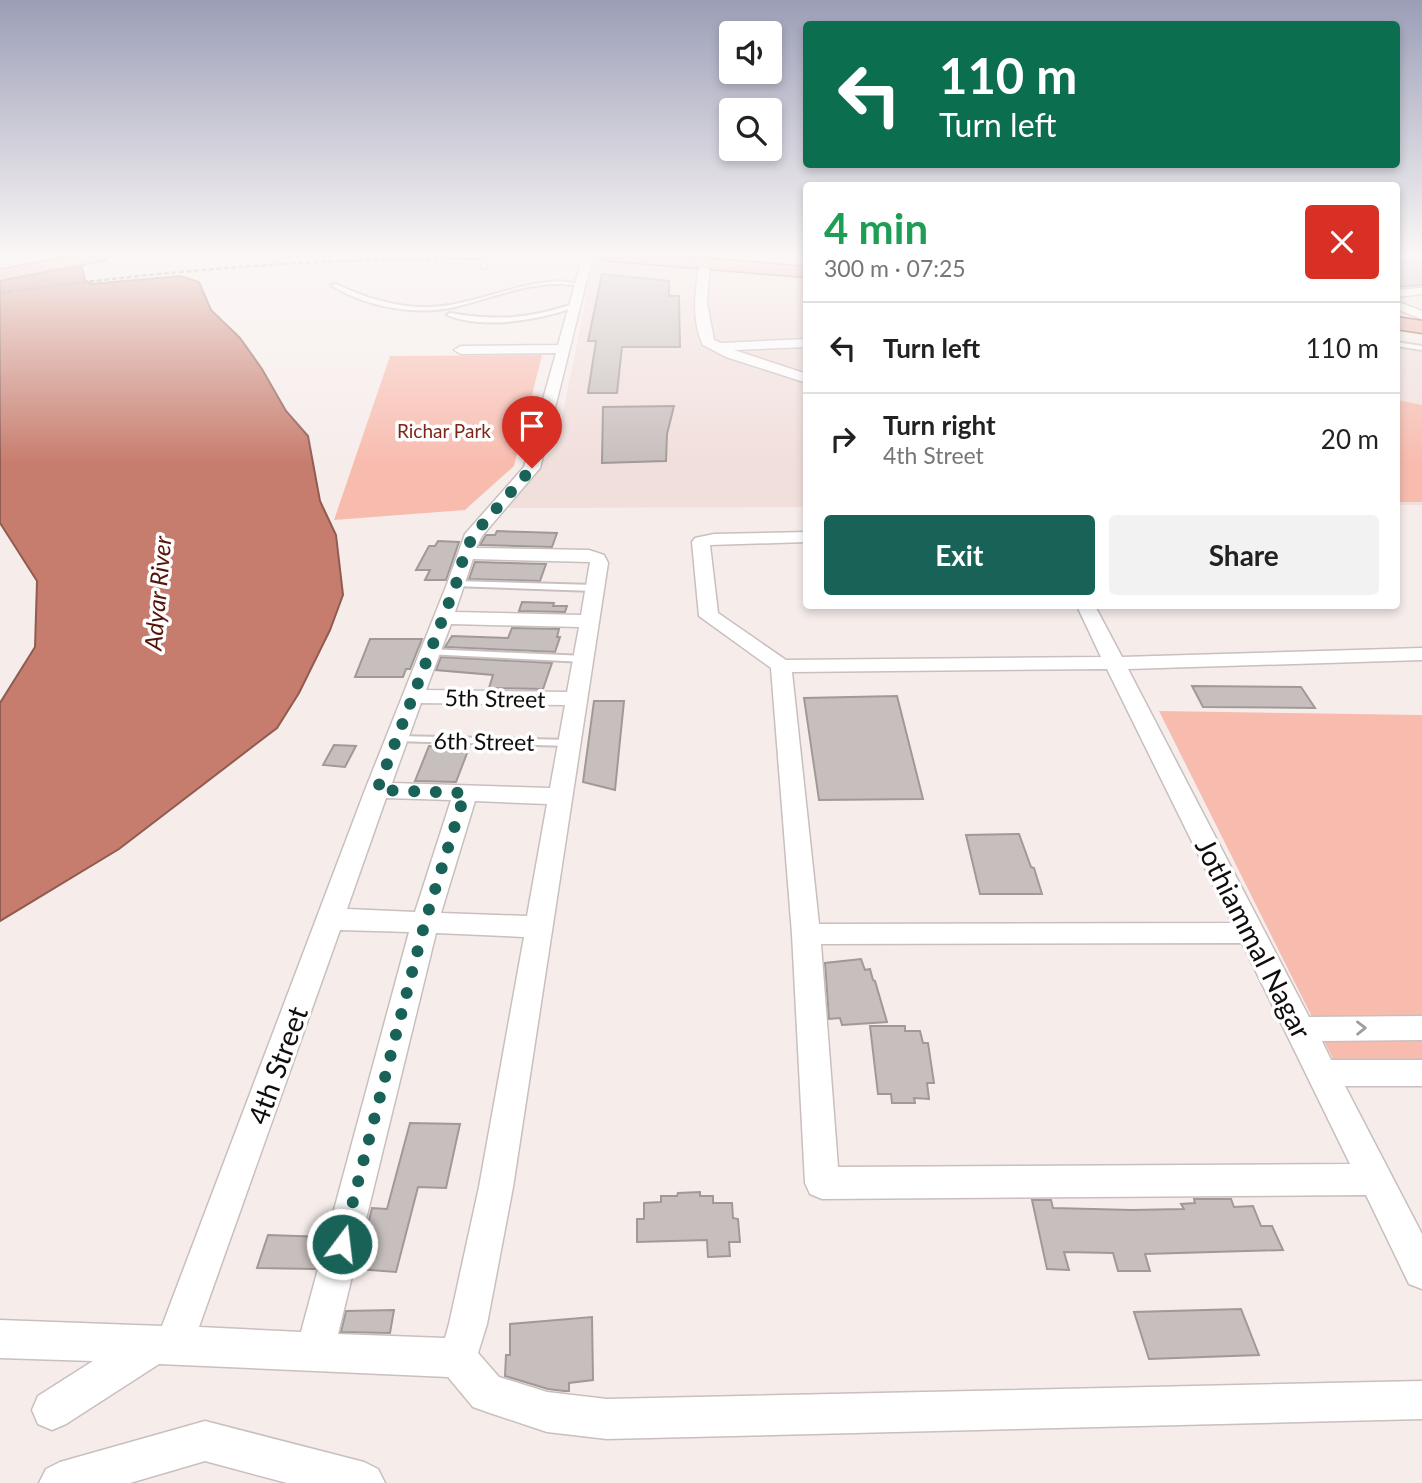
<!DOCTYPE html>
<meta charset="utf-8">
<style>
:root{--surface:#fff;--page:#f2f2f2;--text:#222;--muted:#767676;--line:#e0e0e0;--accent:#196258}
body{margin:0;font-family:Lato,sans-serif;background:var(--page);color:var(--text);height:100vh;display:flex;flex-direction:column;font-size:26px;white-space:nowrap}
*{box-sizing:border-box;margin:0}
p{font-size:23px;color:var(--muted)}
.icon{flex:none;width:38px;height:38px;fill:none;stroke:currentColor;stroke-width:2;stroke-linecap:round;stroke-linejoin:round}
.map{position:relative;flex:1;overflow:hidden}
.panel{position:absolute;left:803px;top:182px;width:597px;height:427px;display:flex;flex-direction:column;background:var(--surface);border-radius:7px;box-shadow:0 4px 10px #0003}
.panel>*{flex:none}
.guide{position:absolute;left:803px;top:21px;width:597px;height:147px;border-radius:7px;box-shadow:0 4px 10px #0003;background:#0b6e4f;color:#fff;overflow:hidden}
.controls{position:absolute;left:719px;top:21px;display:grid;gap:14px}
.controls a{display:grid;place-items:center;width:63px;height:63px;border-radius:7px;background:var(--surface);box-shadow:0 4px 10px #0003;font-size:35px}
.pin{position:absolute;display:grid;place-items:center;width:60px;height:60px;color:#fff;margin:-72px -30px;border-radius:50% 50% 50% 0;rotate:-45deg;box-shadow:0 0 7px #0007}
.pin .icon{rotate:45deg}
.me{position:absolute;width:77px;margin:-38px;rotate:15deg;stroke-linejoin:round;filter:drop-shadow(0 0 5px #0008)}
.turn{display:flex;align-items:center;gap:24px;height:147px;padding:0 21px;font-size:32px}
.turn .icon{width:91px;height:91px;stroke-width:2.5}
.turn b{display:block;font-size:49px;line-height:60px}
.round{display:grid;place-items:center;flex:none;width:74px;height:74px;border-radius:7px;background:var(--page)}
.overview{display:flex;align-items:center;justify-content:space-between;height:119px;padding:0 21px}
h1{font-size:42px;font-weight:700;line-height:52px;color:#1e9e55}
.button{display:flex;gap:14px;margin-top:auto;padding:14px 21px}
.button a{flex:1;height:80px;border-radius:7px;background:var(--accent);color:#fff;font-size:28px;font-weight:700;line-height:80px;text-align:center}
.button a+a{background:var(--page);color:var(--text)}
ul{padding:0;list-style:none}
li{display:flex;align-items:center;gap:21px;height:91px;padding:0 21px;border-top:2px solid var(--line)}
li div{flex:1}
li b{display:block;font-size:26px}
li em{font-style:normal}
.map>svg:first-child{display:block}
</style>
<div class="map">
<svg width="1422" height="1483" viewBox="0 0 1422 1483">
<rect width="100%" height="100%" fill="#f6edeb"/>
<g fill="#f1dfdc">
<polygon points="595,255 807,274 807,507 500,508 556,447"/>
<polygon points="1396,344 1422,347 1422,505 1397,505"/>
</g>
<g fill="#f8bcaf">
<polygon points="542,355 514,466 465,510 334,520 390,356"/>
<polygon points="1397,400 1422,405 1422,502 1397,502"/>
<polygon points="1159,711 1422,715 1422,1065 1336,1065"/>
</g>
<polygon fill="#c77d6e" stroke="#905b51" stroke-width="2" points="78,264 82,267 85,280 91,284 181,276 199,282 211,310 240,338 262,369 286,411 308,436 320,501 336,535 343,595 330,630 299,693 277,728 119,849 0,921 0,703 35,647 37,581 0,523 0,276"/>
<g fill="#c7bfbd" stroke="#a19997" stroke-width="2">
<polygon points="1417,261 1422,263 1422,285 1396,287 1396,263"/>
<polygon points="602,274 669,281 669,296 679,296 680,347 622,347 617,393 588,393 596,341 588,341"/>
<polygon points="674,406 667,434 666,461 602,463 603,407"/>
<polygon points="497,531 526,532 557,533 552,547 480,545 486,535 495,535"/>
<polygon points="438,541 459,542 446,580 425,580 430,570 416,570 429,546 435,546"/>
<polygon points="475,562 546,564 540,581 469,579"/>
<polygon points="522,602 554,603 553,606 567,606 565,612 519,611"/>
<polygon points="512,628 559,629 557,637 560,637 555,652 445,647 452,636 508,638"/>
<polygon points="370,639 422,639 410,669 406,669 403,677 355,677"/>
<polygon points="441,657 552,663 543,689 489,688 493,675 436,670"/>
<polygon points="1192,686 1301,687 1315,708 1203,707"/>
<polygon points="897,696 923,799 819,800 804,698"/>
<polygon points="594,701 624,701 615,790 583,782"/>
<polygon points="334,745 356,746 345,767 323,765"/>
<polygon points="429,746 469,748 456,782 415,781"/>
<polygon points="1019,834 1031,867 1034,868 1042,894 980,894 966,835"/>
<polygon points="861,959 865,970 870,969 873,980 875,981 887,1022 842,1025 840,1018 829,1019 825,963"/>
<polygon points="870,1026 905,1026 905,1031 920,1031 923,1043 928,1043 934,1083 927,1083 929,1099 914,1098 915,1103 892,1103 891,1094 878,1094"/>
<polygon points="410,1123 460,1124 446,1188 418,1187 396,1272 357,1269 372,1208 387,1209"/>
<polygon points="700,1192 700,1196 713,1196 713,1203 732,1203 733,1218 738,1219 740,1242 729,1242 730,1256 708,1257 707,1240 637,1242 637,1219 644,1219 644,1203 661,1202 661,1196 677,1196 678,1193"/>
<polygon points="1194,1199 1231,1199 1234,1207 1253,1206 1261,1226 1272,1226 1283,1250 1145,1254 1150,1271 1118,1271 1113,1253 1064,1252 1069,1270 1047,1269 1032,1200 1051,1200 1053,1208 1132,1210 1184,1209 1181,1204 1195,1203"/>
<polygon points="268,1235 324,1237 315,1269 257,1268"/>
<polygon points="1241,1309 1259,1355 1149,1359 1134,1312"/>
<polygon points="394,1310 390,1333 341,1332 346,1311"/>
<polygon points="592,1317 593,1380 569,1383 569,1391 564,1391 548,1389 505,1376 506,1355 510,1355 510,1324"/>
</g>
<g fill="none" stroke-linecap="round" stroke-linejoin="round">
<defs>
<g id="service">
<polygon points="490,255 495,255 485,268 481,268"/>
<path d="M 560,281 L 581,284 C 574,286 567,284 560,284 C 549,284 538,285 528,287 C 503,292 480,301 455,307 C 416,316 365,307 331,285 L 336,284 C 371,301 411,312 450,305 C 488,298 521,283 560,281 Z"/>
<path d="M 573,304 L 576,306 L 575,307 C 540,320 483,330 447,315 L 450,313 C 497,321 528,319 573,304 Z"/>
<polygon points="1396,342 1422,346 1422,350 1396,346"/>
<polygon points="456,581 594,585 598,588 594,591 453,586 452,584"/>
<polygon points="429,649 585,656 590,659 585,662 426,654 424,652"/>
<polygon points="397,736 570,740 575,743 570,746 393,741 392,739 393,737"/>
</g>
<g id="minor">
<path d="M 583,255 L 593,255 L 540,468 L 482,536 L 476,548 L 589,550 L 604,555 L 608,563 L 513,1187 L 487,1324 L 478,1353 L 499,1377 L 547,1392 L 607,1399 L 1422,1381 L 1422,1419 L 607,1439 L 547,1432 L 487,1412 L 473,1407 L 448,1377 L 159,1364 L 66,1424 L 52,1430 L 38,1424 L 32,1410 L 38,1396 L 93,1361 L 0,1358 L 0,1320 L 162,1326 L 365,790 L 447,584 L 465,534 L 524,467 L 556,353 L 461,354 L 454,350 L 461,346 L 558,345 ZM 473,559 L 590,562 L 581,615 L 455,612 ZM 451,624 L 579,627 L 567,692 L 426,690 ZM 421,703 L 565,705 L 550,788 L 392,783 ZM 386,798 L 451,800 L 415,912 L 347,909 ZM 475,801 L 547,804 L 527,916 L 441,913 ZM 340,930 L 409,932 L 301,1332 L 199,1327 ZM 436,933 L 524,937 L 479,1187 L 449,1324 L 445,1338 L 338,1334 Z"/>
<polygon points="776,255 766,259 761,256 761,255"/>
<polygon points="1409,255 1422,255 1422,261"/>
<path d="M 705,260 L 710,263 L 707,303 L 714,340 L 721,343 L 807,339 L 807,347 L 734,350 L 807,374 L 807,383 L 726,357 L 703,345 C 691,320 695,290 700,263 Z"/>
<polygon points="1422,288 1422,294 1396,297 1396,290"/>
<polygon points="1396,301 1422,311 1422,319 1396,309"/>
<path d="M 807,532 L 807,542 L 710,545 L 718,613 L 786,660 L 1101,657 L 1077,606 L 1095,606 L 1122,657 L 1422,648 L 1422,660 L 1128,669 L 1309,1017 L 1422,1016 L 1422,1040 L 1322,1041 L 1331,1060 L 1422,1060 L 1422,1086 L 1345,1086 L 1422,1234 L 1422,1289 L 1409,1284 L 1366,1195 L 822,1199 L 810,1194 L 805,1183 L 792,934 L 771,668 L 699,616 L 692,542 L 695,538 L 714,534 ZM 1107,669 L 1232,923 L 819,924 L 792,672 ZM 1242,943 L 1350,1164 L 838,1167 L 821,944 Z"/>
<polygon points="205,1421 364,1462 378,1469 385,1483 287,1483 205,1461 130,1483 39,1483 46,1469 60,1462"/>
</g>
<g id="primary">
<polygon points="77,255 112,255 104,260 0,280 0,270"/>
<polygon points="594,255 664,255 807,267 807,277 602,260"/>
<polygon points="1396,317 1422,321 1422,333 1396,329"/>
</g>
</defs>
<use href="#service" stroke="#c8bfbe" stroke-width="4"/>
<use href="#minor" stroke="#c8bfbe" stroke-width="3"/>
<use href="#primary" stroke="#935a4f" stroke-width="3"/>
<use href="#service" fill="#fff" fill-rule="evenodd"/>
<use href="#minor" fill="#fff" fill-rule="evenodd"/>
<use href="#primary" fill="#e9b5aa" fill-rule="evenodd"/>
<path stroke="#817c7b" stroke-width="2.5" stroke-dasharray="5 2.5" stroke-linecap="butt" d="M 0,293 C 160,271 319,257 481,259"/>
</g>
<defs><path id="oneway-chevron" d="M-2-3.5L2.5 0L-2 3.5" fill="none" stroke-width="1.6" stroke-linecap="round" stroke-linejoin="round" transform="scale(1.75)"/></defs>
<use stroke="#9f9e9e" href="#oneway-chevron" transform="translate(1361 1028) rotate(-1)"/>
<linearGradient id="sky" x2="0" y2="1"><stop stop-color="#9b9eb7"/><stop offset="0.55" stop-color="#fbf7f6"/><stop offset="1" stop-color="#fbf7f6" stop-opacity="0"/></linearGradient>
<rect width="1422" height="463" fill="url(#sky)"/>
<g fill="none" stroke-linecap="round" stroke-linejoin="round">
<polyline stroke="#196258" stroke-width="12" stroke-dasharray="0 21.6" points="342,1244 425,922 465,793 377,790 456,584 465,552 474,534 532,468"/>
</g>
<g text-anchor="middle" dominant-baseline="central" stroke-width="7" stroke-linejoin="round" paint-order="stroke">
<g font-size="19" fill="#802618" stroke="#fff">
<text x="444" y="430">Richar Park</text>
</g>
<g font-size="23" fill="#100d0d" stroke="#fff">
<text transform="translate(495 698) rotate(1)">5th Street</text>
<text transform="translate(484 741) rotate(1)">6th Street</text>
</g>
<g font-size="24" font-style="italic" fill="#561308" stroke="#fff">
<text transform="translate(157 593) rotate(-85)">Adyar River</text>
</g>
<g font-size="28" fill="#100d0d" stroke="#fff">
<text transform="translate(1254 938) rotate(63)">Jothiammal Nagar</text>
<text transform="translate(277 1065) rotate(-70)">4th Street</text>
</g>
</g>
</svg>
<div class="controls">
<a><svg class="icon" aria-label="sound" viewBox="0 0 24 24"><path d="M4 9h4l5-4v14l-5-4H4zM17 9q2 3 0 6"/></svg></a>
<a><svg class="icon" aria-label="search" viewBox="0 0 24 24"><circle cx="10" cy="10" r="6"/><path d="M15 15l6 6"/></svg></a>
</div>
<div class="pin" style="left:532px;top:468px;background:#d93025"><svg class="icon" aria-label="arrive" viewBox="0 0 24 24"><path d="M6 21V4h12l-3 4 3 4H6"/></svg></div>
<svg class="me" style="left:342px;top:1244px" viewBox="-20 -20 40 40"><circle r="17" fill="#196258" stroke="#fff" stroke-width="3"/><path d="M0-11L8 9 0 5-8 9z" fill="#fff"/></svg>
<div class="guide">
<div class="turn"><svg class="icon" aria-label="left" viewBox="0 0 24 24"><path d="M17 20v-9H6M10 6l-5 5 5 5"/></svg><div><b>110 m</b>Turn left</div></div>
</div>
<section class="panel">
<div class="overview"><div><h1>4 min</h1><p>300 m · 07:25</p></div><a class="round" style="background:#d93025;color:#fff"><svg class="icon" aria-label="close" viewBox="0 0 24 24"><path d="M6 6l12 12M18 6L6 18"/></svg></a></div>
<ul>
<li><svg class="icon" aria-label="left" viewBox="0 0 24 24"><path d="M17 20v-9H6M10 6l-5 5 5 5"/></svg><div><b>Turn left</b></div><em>110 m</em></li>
<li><svg class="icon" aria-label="right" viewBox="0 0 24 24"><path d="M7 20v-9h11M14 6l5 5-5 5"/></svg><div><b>Turn right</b><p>4th Street</p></div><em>20 m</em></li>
</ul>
<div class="button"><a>Exit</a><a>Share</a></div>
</section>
</div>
